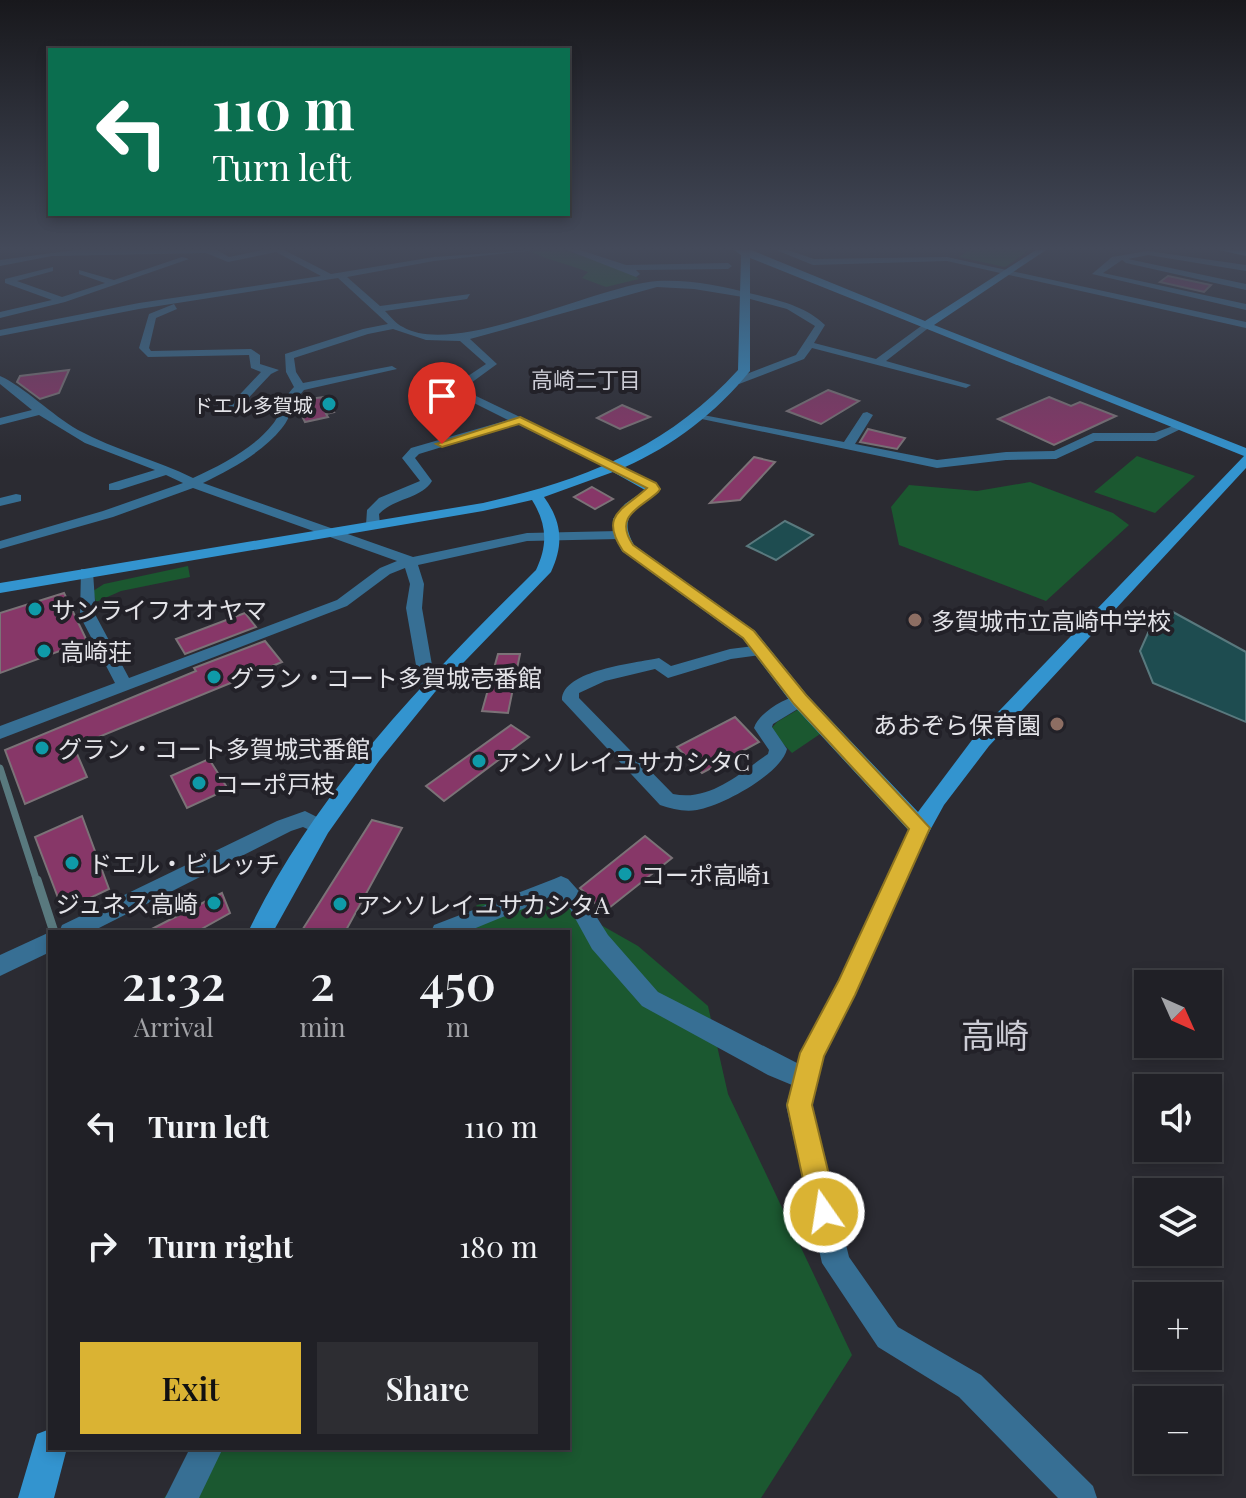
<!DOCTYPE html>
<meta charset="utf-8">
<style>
:root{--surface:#202026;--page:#2d2d32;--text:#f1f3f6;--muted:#a2a3a7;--line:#3d3e43;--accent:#dab333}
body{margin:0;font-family:"Playfair Display","Noto Sans JP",serif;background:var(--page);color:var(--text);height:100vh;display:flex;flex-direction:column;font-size:30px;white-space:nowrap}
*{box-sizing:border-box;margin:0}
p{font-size:26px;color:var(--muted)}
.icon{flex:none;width:44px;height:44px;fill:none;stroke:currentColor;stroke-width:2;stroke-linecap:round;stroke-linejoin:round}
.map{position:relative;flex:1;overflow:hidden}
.side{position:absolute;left:48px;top:930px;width:522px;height:520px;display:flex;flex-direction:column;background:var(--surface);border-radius:0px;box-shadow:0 4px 12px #0003,0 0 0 2px var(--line)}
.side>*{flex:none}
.hud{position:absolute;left:48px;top:48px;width:522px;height:168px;border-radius:0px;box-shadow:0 4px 12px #0003,0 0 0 2px var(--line);background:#0b6e4f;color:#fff;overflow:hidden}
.needle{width:52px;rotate:135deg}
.tools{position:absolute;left:1134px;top:970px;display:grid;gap:16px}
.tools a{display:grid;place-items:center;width:88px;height:88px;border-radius:0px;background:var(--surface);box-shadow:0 4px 12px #0003,0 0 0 2px var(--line);font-size:40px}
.pin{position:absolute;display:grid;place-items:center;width:68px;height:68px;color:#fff;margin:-82px -34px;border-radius:50% 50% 50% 0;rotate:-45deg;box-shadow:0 0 8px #0007}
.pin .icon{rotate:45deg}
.me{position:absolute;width:88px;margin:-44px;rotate:347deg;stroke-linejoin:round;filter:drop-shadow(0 0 6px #0008)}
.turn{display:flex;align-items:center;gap:28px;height:168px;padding:0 32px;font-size:36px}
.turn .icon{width:104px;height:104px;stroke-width:2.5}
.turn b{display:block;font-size:56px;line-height:68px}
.eta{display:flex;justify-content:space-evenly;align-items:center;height:136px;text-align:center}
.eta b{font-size:48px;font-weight:600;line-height:56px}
.primary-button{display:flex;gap:16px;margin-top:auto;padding:16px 32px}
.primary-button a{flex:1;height:92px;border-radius:0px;background:var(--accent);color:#111;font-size:32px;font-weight:600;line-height:92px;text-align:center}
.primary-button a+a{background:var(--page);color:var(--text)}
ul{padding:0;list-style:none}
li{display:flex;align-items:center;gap:24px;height:120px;padding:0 32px}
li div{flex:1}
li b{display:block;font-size:30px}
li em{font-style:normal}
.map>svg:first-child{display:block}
</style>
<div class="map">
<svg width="1246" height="1498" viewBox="0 0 1246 1498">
<rect width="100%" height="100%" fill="#2b2b32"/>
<g fill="#1b5830">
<path d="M 563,250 L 624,268 L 639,279 L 606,287 L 582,278 L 588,272 C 569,264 550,261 531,252 Z"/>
<polygon points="970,250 1030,250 1005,267 959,257"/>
<polygon points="1137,456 1195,476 1155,513 1094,492"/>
<polygon points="1030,482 1113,513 1129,525 1046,601 899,545 891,507 909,485 977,491"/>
<polygon points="188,566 190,577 121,591 96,602 93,591 104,584"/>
<polygon points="799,709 823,732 792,753 770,730 777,722"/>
<polygon points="541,891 638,946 708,1006 728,1094 852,1355 761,1498 164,1498 203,1448 568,1448 568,932 453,932 477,905"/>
</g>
<g fill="#1e4c50" stroke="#59797e" stroke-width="2">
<polygon points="785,521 813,535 776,560 747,546"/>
<polygon points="1173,612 1246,652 1246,722 1153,683 1140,651 1152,624"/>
</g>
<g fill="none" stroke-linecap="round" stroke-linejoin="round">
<polyline stroke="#59797e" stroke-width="7" points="0,768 37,882"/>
<polyline stroke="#59797e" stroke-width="9" points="37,880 54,932"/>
</g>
<g fill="#873768" stroke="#7b7277" stroke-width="2">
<polygon points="1168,276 1211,285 1204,292 1160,282"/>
<polygon points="69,370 59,393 40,399 17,382 20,376"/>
<polygon points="828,390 859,401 821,424 787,411"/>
<polygon points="324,397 334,412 326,414 328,417 305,422 297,406 300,400"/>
<polygon points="1049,397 1071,406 1080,402 1116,416 1054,445 998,419"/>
<polygon points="622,405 650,417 620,429 597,418"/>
<polygon points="868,429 905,438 897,449 860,442"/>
<polygon points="754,457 775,462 740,500 710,503"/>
<polygon points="592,487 613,499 595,509 574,497"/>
<polygon points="64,593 87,641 0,673 0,613"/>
<polygon points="245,613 256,627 185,654 176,639"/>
<polygon points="265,641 282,662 74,747 87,777 25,804 5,750 196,671 194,668"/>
<polygon points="498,654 520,654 508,713 482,711"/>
<polygon points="735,717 759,742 702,773 677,747"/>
<polygon points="511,725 529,737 444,801 426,786"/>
<polygon points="209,759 228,789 187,808 171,776"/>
<polygon points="82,816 109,889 63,911 35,837"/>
<polygon points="372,820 402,828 345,932 301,932"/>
<polygon points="645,836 672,858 604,912 580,888"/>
<polygon points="222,893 230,913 196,932 146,932"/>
</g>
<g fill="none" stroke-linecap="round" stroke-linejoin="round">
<g fill="#376f94" fill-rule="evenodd">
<path d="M 75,250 L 217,250 L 229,257 L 263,250 L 284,250 L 331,274 L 434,257 L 535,250 L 434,261 L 347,277 L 380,306 L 470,294 L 467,299 L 385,311 C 390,316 396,324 403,327 C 455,358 595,286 657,281 C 688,279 723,286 753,294 C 778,300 806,306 825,325 L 814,343 L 876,359 L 928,321 L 931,322 L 931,326 L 886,361 L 971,385 L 966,388 L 812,348 L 804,359 L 739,384 L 731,384 L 731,380 L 796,355 L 815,326 L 787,309 L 743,297 L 694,289 L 657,287 L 470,339 L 497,364 L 471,383 L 470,390 L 474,395 L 618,464 L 618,470 L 610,470 L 517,424 L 419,454 L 415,458 L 432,481 C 421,499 394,498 379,514 L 380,525 L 373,529 L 366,525 L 367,510 L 379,498 L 420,481 L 402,458 L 411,448 L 508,420 L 466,399 L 459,391 L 462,380 L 486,364 L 460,341 L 426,340 L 393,329 L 368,334 L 294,358 L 296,372 L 303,383 L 392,366 L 397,369 L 304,390 C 292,403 292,416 282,428 C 262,453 231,469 203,483 L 413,557 L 527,533 L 619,531 L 626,535 L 619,539 L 527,541 L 418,565 L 424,584 L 422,608 L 436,688 L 434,692 L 422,692 L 420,688 L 406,608 L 410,584 L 405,568 L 390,574 L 347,606 L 0,739 L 0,726 L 115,683 L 80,616 L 81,569 L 91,569 L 93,572 L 96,616 L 129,678 L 337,600 L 380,568 L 397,561 L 193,488 L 113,517 L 0,549 L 0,541 L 103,511 L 183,483 L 166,475 L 119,490 L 109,490 L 109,484 L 155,470 L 85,443 L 39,415 L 0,425 L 0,418 L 32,410 L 0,384 L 0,376 C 23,386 52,415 78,430 C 115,450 157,460 193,478 C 221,465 253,449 272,425 C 282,414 281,400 294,387 L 286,372 L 285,354 L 363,329 L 388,324 L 338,278 L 139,309 L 0,336 L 0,330 L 139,303 L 321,276 L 276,252 L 228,262 L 206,253 L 52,256 L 0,266 L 0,260 Z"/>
<polygon points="567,250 580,250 626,265 728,263 732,266 728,269 636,270 640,274 636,277"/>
<polygon points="776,250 788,250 814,259 947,257 1246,322 1246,328 947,261 813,265"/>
<polygon points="1148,251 1246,265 1246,271 1148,255 1128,259 1246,284 1246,290 1126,263 1122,260 1103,273 1246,304 1246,310 1092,274 1112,257"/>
<polygon points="182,257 189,259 65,302 0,318 0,312 52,300 5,283 5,279 53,267 53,271 17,281 62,297 105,283 79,274 79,270 114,280"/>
<polygon points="174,304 177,309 156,318 149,348 151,351 251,349 260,355 260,364 279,370 271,374 237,410 229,410 229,406 261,372 251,368 249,355 148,357 139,348 149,314"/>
<polygon points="867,412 873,415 855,444 937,460 1006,452 1054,451 1093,433 1154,433 1181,423 1187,426 1156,441 1095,441 1056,459 1006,460 937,468 692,417 698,414 844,442 863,413"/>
<polygon points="16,494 21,495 21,501 0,506 0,498"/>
<path d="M 762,645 L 770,650 L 768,654 L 731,659 L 668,678 L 655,669 L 605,681 L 579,693 L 579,698 L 673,794 C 710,802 740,773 768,754 L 769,750 L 754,728 C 759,712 790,693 806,696 L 809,700 L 806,704 L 773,724 L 772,727 L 787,749 C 781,774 722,806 697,810 C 684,812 672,809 660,805 L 562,700 C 562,670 636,663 659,658 L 671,666 L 730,649 Z"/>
<polygon points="305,811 327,822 330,827 327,832 320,835 303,827 291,831 91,932 59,932 62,925 277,821"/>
<polygon points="920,820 927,823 930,828 855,994 823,1056 812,1105 849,1257 898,1327 981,1375 1093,1486 1097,1498 1058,1498 959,1397 878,1347 822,1263 786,1105 792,1085 768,1075 642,1006 592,949 570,909 557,895 466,932 431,932 434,925 554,879 561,876 568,879 584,897 608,935 658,992 797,1063 804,1045 839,980 910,828 913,823"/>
<polygon points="50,932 50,952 0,976 0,955"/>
<polygon points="190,1448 223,1448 199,1498 165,1498"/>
</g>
<g fill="#3394cf" fill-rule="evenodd">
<path d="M 734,250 L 751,250 L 925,321 L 1036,250 L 1046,250 L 934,325 L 1246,448 L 1246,468 L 989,746 L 944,805 L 928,834 L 920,836 L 912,834 L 793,705 L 743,639 L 622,551 L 614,536 L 613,519 L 625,504 L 645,490 L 613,472 L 544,497 C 562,522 564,544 551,572 L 435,692 L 379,761 L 328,833 L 273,932 L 248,932 C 317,789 425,680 536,570 C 548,545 547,524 532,500 L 483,511 L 0,593 L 0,583 L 483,503 C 582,481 667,448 738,370 L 741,255 ZM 750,258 L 1244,456 L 975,736 L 918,812 L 807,695 L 755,631 L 634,545 C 615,511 642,510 661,489 L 625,467 C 673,446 717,412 750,371 Z"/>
<polygon points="1219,250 1246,250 1246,256"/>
<polygon points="50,1429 50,1448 67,1448 54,1498 18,1498 37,1434"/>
</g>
</g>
<linearGradient id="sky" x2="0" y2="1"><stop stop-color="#18181c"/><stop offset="0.54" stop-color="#444a5a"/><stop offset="1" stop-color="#444a5a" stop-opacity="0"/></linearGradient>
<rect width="1246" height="460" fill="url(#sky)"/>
<path fill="#dab333" stroke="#8e7421" stroke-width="2" d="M 520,417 L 656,483 L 660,489 L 658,492 C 641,508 613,515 633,545 L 754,631 L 806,695 L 930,828 L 855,995 L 824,1056 L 812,1105 L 838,1212 L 834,1222 L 824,1226 L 814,1222 L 810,1212 L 787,1105 L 800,1053 L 839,980 L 909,829 L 794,704 L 743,638 L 623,551 C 598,514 625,509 647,488 L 519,424 L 442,447 L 436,444 Z"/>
<g fill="#0f9aa8" stroke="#222128" stroke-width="3">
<circle cx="329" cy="404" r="8"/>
<circle cx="35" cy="609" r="8"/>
<circle cx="44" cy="651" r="8"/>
<circle cx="214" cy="677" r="8"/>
<circle cx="42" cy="748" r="8"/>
<circle cx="479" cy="761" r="8"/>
<circle cx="199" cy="783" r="8"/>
<circle cx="72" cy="863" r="8"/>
<circle cx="625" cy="874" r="8"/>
<circle cx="214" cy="903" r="8"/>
<circle cx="340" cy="904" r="8"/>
</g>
<g fill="#8d6e63" stroke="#222128" stroke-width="3">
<circle cx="915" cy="620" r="8"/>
<circle cx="1057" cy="724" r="8"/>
</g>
<g text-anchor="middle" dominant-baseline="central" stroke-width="8" stroke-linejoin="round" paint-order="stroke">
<g font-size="20" fill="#e3e3e8" stroke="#222128" text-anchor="end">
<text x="313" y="404">ドエル多賀城</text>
</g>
<g font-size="22" fill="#ccccd5" stroke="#222128">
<text x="586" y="379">高崎二丁目</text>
</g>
<g font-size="24" fill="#e3e3e8" stroke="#222128" text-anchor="start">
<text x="51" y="609">サンライフオオヤマ</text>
<text x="931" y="620">多賀城市立高崎中学校</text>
<text x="60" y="651">高崎荘</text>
<text x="230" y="677">グラン・コート多賀城壱番館</text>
<text x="1041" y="724" text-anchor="end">あおぞら保育園</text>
<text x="58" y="748">グラン・コート多賀城弐番館</text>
<text x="495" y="761">アンソレイユサカシタC</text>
<text x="215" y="783">コーポ戸枝</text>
<text x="88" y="863">ドエル・ビレッチ</text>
<text x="641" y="874">コーポ高崎1</text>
<text x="198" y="903" text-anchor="end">ジュネス高崎</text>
<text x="356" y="904">アンソレイユサカシタA</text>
</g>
<g font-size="34" fill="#ccccd5" stroke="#222128">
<text x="995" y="1034">高崎</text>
</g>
</g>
</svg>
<div class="tools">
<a><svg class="needle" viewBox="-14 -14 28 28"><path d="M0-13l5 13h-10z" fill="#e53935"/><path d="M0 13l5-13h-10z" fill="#a2a3a7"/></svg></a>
<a><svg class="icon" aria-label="sound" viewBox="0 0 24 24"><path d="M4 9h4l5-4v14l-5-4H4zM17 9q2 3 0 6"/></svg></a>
<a><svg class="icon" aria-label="layers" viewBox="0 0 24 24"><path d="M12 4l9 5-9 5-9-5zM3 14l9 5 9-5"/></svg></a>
<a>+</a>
<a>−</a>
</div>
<div class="pin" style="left:442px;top:444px;background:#d93025"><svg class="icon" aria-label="arrive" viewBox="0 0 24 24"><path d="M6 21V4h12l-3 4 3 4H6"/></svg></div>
<svg class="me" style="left:824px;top:1212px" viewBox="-20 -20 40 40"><circle r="17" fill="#dab333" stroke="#fff" stroke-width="3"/><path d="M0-11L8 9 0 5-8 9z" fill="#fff"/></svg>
<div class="hud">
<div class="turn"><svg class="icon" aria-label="left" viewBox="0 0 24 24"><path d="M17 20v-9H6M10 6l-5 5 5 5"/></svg><div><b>110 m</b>Turn left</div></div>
</div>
<section class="side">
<div class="eta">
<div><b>21:32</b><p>Arrival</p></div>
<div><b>2</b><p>min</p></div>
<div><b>450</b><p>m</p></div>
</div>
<ul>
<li><svg class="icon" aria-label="left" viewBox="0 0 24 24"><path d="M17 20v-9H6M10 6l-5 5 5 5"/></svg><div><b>Turn left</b></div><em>110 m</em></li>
<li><svg class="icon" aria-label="right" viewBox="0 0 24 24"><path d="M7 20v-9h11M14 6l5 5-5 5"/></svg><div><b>Turn right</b></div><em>180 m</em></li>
</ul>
<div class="primary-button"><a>Exit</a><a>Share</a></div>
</section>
</div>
